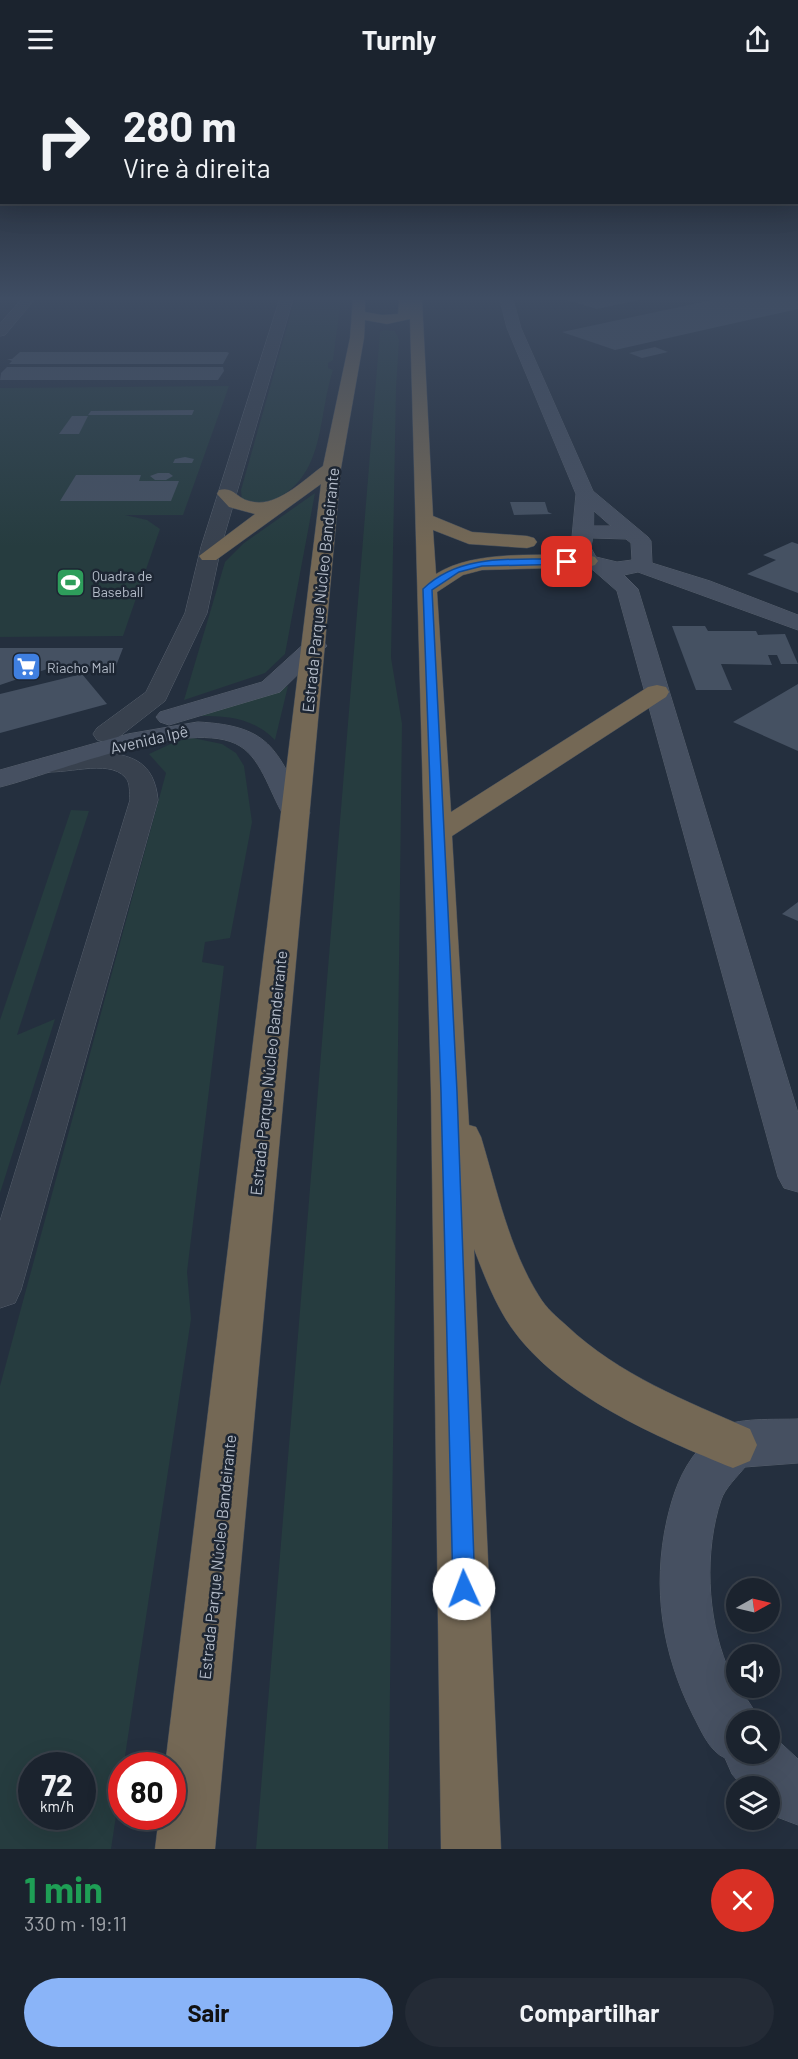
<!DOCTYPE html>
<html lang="pt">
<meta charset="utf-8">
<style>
:root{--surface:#1b232e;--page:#242b36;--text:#f1f3f6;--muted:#a0a4aa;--line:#39404a;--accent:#8ab4f8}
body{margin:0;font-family:Barlow,sans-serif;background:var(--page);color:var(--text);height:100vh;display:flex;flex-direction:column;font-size:22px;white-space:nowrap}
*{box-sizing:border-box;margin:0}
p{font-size:20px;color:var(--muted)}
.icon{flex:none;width:33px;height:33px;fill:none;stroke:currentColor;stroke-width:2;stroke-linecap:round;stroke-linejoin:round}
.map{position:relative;height:1771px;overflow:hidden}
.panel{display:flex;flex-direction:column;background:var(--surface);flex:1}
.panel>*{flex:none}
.banner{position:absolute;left:0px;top:0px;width:798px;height:126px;box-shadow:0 6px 24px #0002,0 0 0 2px var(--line);background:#1b232e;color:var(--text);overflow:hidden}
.needle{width:39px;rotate:82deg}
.buttons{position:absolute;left:726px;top:1500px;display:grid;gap:12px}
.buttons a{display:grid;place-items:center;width:54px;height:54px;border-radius:50%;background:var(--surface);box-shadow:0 6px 24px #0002,0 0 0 2px var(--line);font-size:30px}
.speed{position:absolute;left:18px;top:1674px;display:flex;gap:12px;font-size:30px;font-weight:700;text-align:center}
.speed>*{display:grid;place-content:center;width:78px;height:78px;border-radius:50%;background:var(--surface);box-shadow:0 6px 24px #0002,0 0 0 2px var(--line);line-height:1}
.speed small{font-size:15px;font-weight:400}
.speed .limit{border:9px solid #d22;background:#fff;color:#111}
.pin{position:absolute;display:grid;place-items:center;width:51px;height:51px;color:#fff;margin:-26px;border-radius:12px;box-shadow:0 3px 9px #0006}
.me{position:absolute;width:66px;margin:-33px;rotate:358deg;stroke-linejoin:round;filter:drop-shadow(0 0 4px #0008)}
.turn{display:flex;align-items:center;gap:21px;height:126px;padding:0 24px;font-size:27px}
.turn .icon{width:78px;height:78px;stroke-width:2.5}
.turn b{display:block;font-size:42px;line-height:51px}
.round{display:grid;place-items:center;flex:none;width:63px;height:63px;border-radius:32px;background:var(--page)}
.headline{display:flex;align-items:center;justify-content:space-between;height:102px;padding:0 24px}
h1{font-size:36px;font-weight:700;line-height:45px;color:#1e9e55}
.action{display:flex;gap:12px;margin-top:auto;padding:12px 24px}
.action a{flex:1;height:69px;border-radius:36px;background:var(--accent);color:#111;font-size:24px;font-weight:700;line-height:69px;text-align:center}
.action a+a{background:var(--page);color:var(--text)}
header{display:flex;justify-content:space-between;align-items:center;height:78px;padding:0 24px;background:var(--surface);font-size:27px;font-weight:700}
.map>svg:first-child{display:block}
</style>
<header><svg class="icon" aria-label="menu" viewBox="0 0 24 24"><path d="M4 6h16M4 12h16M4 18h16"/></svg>Turnly<svg class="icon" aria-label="share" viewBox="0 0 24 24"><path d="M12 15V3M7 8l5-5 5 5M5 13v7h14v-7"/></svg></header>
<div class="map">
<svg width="798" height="1771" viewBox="0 0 798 1771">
<rect width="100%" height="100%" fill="#242f3e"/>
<g fill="#263c3f" fill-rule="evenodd">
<path d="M 295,221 L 341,221 L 333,282 L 328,285 L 328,290 L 333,292 C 316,345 327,404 263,427 L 242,423 L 241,412 Z"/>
<polygon points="384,252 395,253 399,262 396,310 391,580 402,646 388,1771 256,1771 380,254"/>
<polygon points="229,308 183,437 125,437 147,442 160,451 123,558 0,559 0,310"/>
<polygon points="315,415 285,576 265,595 184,622 225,484 244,465"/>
<path d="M 288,608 L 275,662 C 253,640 229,638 199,638 L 266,618 Z"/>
<path d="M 193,660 L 222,666 L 236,675 L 244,688 L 252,744 L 230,860 L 205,864 L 202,884 L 224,888 L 187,1194 L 191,1241 L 111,1771 L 0,1771 L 0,1308 L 166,695 L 149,676 L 177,663 ZM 32,1688 L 82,1688 L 82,1738 L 32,1738 Z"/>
<polygon points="71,732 89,733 17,957 55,941 0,1115 0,942"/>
</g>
<g fill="#455162">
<polygon points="643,221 597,231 567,222 567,221"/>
<polygon points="717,221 791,221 798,223 798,231 615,272 562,254"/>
<polygon points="655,269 668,274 642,280 629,275"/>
<polygon points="20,274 227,274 229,275 223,286 9,286 12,283 7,281 12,281"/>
<polygon points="7,289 223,289 224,293 218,302 0,302 1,295"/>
<polygon points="194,332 192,337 88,337 91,333"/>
<polygon points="72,338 88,338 79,356 59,356"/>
<polygon points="185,379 194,381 192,385 173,385 175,381"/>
<polygon points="158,395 169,395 173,398 166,402 155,402 150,398"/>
<polygon points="76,397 141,397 139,403 179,403 171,423 60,423"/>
<polygon points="510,424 545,424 548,434 552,436 514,437"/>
<polygon points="792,464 798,466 798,515 747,496 776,482 763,477"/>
<polygon points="672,548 705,548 708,553 756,553 758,557 785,556 798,586 781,586 777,577 768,577 772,587 721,586 732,612 696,612"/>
<polygon points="0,570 123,570 116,588 113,589 95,591 56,588 0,607"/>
<polygon points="82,596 107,626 0,655 0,616"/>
<polygon points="798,606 798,673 733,644 764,626"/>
<polygon points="798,824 798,843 782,836"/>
</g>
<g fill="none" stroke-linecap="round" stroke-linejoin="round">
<defs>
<g id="street">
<polygon points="22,221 35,221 5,257 0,258 0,246"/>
<polygon points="280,221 293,221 221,469 207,535 165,623 115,662 106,664 97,662 93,656 97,650 146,614 185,535 201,469"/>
<path d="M 96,674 C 132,676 154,683 158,722 L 21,1212 L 15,1225 L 0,1230 L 0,1143 L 130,722 C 129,715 131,705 125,699 C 108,680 63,698 40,693 L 37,687 L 40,681 Z"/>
</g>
<g id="secondary">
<path d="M 500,221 L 513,221 L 521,250 L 593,413 L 648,459 L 651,463 L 652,485 L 710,503 L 798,537 L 798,552 L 638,494 L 624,497 L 638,511 L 798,1035 L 798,1114 L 784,1110 L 778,1099 L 617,513 L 593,492 L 581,487 L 571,470 L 576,416 L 507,250 ZM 594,433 L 611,448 L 594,448 ZM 593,460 L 626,461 L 631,465 L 632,482 L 617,484 L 596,479 L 591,470 Z"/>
<polygon points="315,561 323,563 327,568 280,614 169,647 160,644 156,639 160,634 262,604 307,563"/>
<path d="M 198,644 C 276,648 275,675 310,735 L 306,741 L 296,744 L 286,741 C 271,719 263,682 240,668 C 192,638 53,696 0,709 L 0,692 L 128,656 Z"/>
<path d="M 798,1341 L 798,1385 L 745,1389 C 737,1399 725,1410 721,1422 C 704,1473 707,1539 727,1588 C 735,1608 750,1622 759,1642 L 736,1642 L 736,1676 L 770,1676 L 770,1655 L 798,1681 L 798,1747 L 777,1739 L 770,1732 L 770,1708 L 742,1708 L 732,1696 L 725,1680 C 709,1673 701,1652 693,1637 C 662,1575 652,1510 667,1442 C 673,1416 681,1392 699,1371 C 704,1365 710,1355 717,1351 C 735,1339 776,1342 798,1341 Z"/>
</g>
<path id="highway" d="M 353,221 L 365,221 L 365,234 L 382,237 L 398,236 L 399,221 L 422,221 L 433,438 L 472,454 L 527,458 L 534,460 L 537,464 L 534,468 L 527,470 L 469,466 L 433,452 L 436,496 C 475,471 542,478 588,477 L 595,479 L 598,483 L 595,487 L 588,489 L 482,492 L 463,497 L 437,514 L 451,734 L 648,609 L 657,607 L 666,609 L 669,614 L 666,619 L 452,758 L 469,1047 L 476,1049 L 481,1059 C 497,1112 509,1170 539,1218 C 546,1230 557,1239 567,1248 C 619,1297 686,1323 750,1351 L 757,1367 L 750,1383 L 733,1390 C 659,1360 558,1317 511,1249 C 495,1226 484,1197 474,1171 L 501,1771 L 441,1771 L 431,1014 L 410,241 L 387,246 L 365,242 L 364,260 L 341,390 L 215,1771 L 155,1771 L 159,1738 L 172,1738 L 172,1688 L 165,1688 L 321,406 L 216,482 L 202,482 L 199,478 L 255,436 L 229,429 L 217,416 L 219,412 C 234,408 236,420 249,423 C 276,431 302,403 323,388 L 350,260 Z"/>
</defs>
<use href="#street" stroke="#565f6c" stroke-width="1"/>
<use href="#secondary" stroke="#565f6c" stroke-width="1"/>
<use href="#highway" stroke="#434c59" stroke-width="1"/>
<use href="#street" fill="#38414e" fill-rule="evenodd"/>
<use href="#secondary" fill="#465061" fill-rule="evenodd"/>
<use href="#highway" fill="#746855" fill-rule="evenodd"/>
</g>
<linearGradient id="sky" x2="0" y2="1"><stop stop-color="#141a22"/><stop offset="0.47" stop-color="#3f4d63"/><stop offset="1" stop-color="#3f4d63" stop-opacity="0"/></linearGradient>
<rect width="798" height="469" fill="url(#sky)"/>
<path fill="#1a73e8" stroke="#114b97" stroke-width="1.5" d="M 567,481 L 570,486 L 482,488 L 459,494 L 432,512 L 457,1014 L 475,1511 L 471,1518 L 464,1522 L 456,1518 L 453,1511 L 441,1014 L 423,511 C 461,474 518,482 567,481 Z"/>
<defs>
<symbol id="stadium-square" viewBox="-11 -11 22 22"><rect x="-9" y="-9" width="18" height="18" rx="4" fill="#2e9e5b" stroke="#1d2633"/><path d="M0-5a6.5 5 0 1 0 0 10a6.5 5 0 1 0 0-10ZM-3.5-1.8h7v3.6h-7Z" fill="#fff"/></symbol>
<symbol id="supermarket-square" viewBox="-11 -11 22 22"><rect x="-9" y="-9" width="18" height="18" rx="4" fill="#3f7fe0" stroke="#1d2633"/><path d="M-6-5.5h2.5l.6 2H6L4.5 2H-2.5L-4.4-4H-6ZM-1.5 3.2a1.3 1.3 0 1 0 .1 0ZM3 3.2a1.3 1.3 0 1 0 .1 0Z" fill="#fff"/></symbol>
</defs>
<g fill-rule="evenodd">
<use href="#stadium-square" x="54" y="488" width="33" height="33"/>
<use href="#supermarket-square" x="10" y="572" width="33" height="33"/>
</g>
<g text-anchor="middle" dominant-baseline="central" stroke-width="5" stroke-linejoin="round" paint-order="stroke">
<g font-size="14" fill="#b4bcc9" stroke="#1d2633" text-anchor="start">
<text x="92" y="497">Quadra de<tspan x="92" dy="16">Baseball</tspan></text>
<text x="47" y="589">Riacho Mall</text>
</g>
<g font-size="16" fill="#b4bcc9" stroke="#1d2633">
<text transform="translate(320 512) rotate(-84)">Estrada Parque Núcleo Bandeirante</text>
<text transform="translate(149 661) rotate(-13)">Avenida Ipê</text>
<text transform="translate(268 995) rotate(-84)">Estrada Parque Núcleo Bandeirante</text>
<text transform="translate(217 1479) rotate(-84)">Estrada Parque Núcleo Bandeirante</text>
</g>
</g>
</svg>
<div class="buttons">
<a><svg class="needle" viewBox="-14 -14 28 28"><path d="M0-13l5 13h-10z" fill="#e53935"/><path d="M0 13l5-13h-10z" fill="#a0a4aa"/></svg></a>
<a><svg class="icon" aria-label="sound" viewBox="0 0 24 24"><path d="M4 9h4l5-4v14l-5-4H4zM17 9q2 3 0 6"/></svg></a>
<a><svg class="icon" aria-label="search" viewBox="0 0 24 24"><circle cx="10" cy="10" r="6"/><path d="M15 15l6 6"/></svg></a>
<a><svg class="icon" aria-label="layers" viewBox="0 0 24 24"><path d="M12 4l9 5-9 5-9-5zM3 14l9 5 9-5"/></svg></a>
</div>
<div class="speed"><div>72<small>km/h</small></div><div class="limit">80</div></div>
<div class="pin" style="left:567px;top:484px;background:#d93025"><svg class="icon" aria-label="arrive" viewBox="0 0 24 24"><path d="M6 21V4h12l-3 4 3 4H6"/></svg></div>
<svg class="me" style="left:464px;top:1511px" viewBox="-20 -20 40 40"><circle r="19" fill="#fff"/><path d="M0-13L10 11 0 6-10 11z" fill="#1a73e8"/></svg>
<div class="banner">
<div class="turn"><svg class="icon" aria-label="right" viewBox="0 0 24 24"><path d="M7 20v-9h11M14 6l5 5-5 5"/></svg><div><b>280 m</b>Vire à direita</div></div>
</div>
</div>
<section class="panel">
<div class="headline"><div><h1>1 min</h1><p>330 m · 19:11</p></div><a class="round" style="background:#d93025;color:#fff"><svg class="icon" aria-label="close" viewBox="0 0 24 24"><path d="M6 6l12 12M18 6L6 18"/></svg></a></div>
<div class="action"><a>Sair</a><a>Compartilhar</a></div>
</section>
